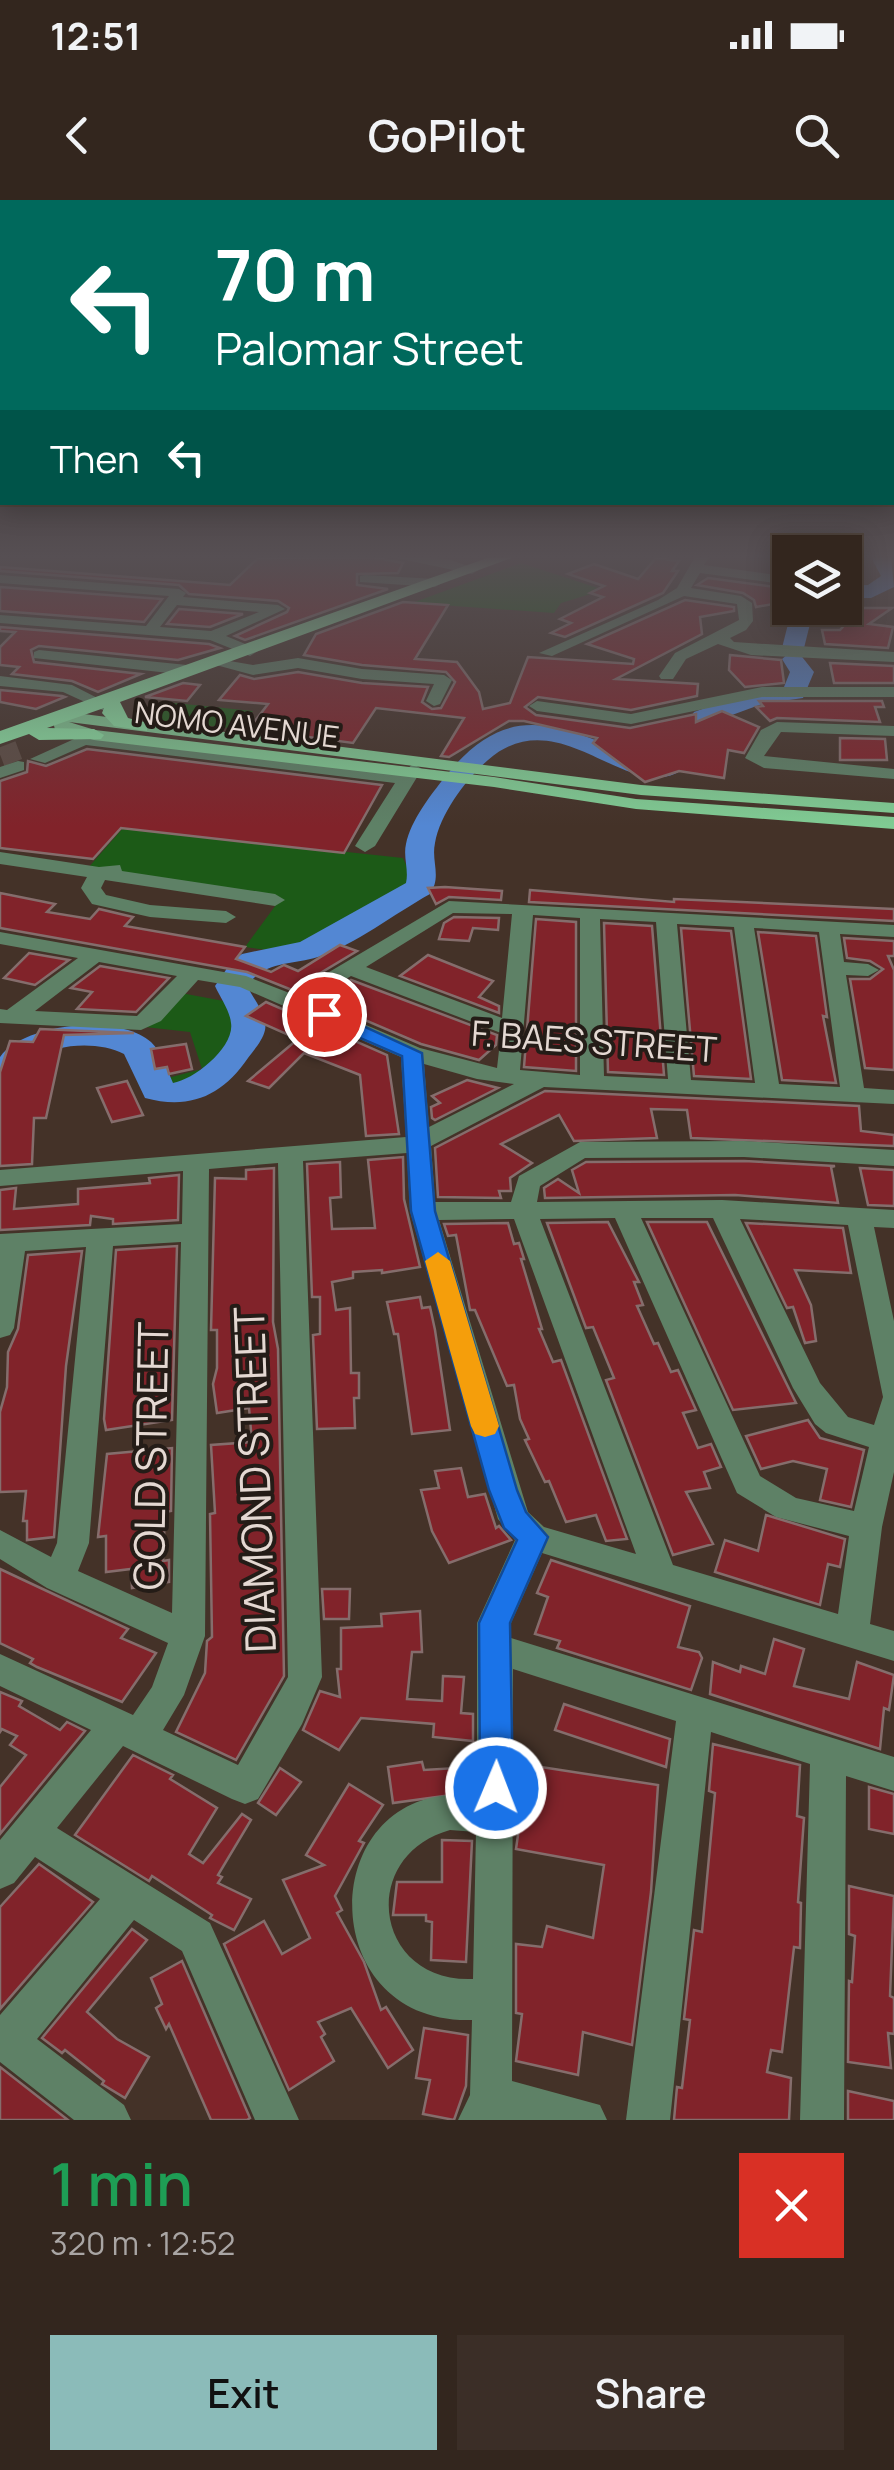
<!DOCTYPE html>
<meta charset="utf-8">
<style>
:root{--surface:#33261e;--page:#3b2e27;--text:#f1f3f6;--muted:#a9a5a4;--line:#4e433c;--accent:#8bbbb9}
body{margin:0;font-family:Manrope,sans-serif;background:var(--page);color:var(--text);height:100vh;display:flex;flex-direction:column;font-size:38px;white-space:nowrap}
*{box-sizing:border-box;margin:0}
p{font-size:32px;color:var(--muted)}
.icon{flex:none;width:55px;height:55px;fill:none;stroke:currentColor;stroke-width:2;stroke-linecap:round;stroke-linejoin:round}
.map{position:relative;height:1920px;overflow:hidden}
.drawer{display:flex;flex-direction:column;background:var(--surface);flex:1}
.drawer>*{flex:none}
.banner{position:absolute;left:0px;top:0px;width:895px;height:305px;box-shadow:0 5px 25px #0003,0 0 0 2px var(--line);background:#00695c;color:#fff;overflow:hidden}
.controls{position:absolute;left:772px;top:335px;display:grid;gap:20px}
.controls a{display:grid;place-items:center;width:90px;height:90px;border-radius:0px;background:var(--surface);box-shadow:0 5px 25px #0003,0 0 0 2px var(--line);font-size:50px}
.pin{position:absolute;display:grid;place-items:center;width:85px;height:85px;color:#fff;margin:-42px;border:5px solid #fff;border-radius:50%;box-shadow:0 2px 10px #0007}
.me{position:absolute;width:110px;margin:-55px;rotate:1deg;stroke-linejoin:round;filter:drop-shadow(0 0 8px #0008)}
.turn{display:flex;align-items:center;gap:35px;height:210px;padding:0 50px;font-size:45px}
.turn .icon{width:130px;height:130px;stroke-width:2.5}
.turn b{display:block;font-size:70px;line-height:85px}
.then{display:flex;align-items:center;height:95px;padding:0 50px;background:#0003;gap:20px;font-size:38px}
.round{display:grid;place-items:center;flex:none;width:105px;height:105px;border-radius:0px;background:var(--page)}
.summary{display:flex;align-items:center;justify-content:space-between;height:170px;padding:0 50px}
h1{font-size:60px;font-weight:600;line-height:75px;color:#1e9e55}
.button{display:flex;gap:20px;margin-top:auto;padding:20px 50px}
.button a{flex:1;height:115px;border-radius:0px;background:var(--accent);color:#111;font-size:40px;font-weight:600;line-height:115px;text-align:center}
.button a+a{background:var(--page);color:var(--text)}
.status{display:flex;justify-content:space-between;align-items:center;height:70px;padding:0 50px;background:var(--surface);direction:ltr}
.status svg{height:28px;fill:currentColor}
header{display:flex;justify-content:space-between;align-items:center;height:130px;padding:0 50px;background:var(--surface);font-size:45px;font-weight:600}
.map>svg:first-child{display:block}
</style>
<div class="status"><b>12:51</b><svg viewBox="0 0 49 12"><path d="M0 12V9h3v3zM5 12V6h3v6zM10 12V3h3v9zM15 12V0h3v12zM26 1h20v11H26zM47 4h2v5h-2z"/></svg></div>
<header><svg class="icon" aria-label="back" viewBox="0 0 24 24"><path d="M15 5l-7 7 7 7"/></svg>GoPilot<svg class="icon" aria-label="search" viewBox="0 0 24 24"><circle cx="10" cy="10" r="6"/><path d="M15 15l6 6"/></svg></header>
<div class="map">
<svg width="894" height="1920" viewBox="0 0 894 1920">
<rect width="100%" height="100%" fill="#443228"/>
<g fill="#1c5a17">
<polygon points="521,363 604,390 561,403 554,413 412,403 401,407"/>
<polygon points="165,502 253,511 240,529 149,520"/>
<polygon points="123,628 403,658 414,682 298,747 280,752 245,747 281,698 88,668"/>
<polygon points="181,793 229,802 242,826 199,881 190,888 169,890 160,880 202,869 190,832 145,827"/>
</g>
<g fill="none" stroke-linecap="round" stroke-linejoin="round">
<g fill="#5387d3" fill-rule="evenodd">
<polygon points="871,357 891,357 894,387 871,398 845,398 845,386 868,385 881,376"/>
<path d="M 792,408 L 814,408 L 804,448 L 799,453 L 814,472 L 803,498 L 762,504 L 713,522 C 707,535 703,552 692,562 C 635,619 564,494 488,560 C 466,579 440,614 435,643 C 431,662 442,676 430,694 C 394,714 356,744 318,757 C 291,765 264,761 247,786 C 253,798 268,816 265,830 C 263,840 254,850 248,858 C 222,896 190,910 145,898 L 124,854 C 99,841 57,843 34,859 L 13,920 L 0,923 L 0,857 C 24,823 119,813 151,842 C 162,853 167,869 173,883 C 194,880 235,847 231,823 C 230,811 220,797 215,786 L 232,761 L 242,754 L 300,742 L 406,683 C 409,670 403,657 406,644 C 411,620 430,596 445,577 C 511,493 564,529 646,560 C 677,562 680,533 694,512 L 749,492 L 784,487 L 790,472 L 782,459 L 788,454 L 782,448 Z"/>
</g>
</g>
<g fill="#81232a" stroke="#856d6c" stroke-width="2.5">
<polygon points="371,357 403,363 398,373 357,374 357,385 388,389 245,440 235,436 287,412 289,408 278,401 189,394 179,385 0,371 0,367 13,368 230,385 258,358"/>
<polygon points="656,358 679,361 672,371 678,371 663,393 565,437 551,433 571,423 560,419 603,397 590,393 604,386 568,374 594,364 638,379"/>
<polygon points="708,378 790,389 790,401 756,407 754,400 743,393 697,385"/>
<polygon points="0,387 162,399 144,422 0,411"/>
<polygon points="685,400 734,407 734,411 700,417 702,434 616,479 698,484 697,496 631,510 538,497 525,507 536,515 630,528 696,514 696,522 722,511 759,527 744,553 728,550 724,578 679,571 645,582 593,543 597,538 524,521 509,521 449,557 441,556 464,518 376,508 353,543 249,529 268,504 219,500 240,475 254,479 298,472 362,483 428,487 422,502 432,509 441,508 455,482 446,472 362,465 304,455 316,434 403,402 448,405 415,459 457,462 479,492 483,509 510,503 528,457 633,464 634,459 587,444"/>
<polygon points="860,408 892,408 869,424 893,427 888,448 825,444 822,430 840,430"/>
<polygon points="179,409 243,414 210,427 167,424"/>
<polygon points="0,427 209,444 220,448 178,460 39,446 31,450 34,462 141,474 98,492 72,481 12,474 19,467 0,465 0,447 15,432 0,431"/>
<polygon points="730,455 781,460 784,483 745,487 729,470"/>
<polygon points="830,463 894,466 894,483 834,483"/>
<polygon points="183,483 200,485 187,501 145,497"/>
<polygon points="0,490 62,496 65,497 36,509 0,502"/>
<polygon points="759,501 882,501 884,507 875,507 880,522 777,518 770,521 756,507 763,506"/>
<polygon points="840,538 885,539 887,560 840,560"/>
<polygon points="87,549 382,585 344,653 121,628 93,659 0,648 0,581 27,572 28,561 46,566"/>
<polygon points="445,687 502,691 501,700 449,697 436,704 428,688"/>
<polygon points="530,690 674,702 674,699 894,709 894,721 529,702"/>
<polygon points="0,693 55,704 47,712 90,719 99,709 133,717 125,726 245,747 236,759 271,772 284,765 298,771 340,745 357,751 292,790 247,772 0,728"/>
<polygon points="454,717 499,718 498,730 473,728 469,741 439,739 444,723"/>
<polygon points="536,719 576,722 576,871 524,867"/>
<polygon points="604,723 652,726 664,875 608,872"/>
<polygon points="681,728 731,731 751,879 694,876"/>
<polygon points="758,732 816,736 827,817 823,816 836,883 782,880"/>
<polygon points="844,738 894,741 894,756 888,756 894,770 894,870 865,868 850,779 870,779 883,769 870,761 847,758"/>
<polygon points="29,753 69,760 35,785 4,778"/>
<polygon points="428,755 493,781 479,797 499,806 499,813 400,776"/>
<polygon points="100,766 169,778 136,812 77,809 92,792 71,788"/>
<polygon points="351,780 497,835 496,845 479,860 421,844 318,800"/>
<polygon points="266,802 387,855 399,934 366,936 360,875 304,853 269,888 248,881 298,839 246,816"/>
<polygon points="40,829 134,833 64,835 46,918 34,918 32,964 0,966 0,872 10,841 33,842"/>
<polygon points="186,844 192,869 169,874 167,867 155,869 151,849"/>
<polygon points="467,880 498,888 435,920 432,918 431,907 440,903 432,896"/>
<polygon points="127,881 143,915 112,922 97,888"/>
<polygon points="545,891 859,906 861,931 894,935 894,946 691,938 687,910 651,909 657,938 574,941 559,915 501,944 532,963 510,978 511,991 499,991 501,998 438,997 435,948"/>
<polygon points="403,957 404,999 420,1067 382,1073 382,1070 353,1072 353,1078 332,1082 336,1110 350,1108 351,1173 359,1173 359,1198 354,1198 355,1228 317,1229 313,1135 320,1134 320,1097 312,1097 307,964 340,962 341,997 330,998 332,1029 375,1028 368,960"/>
<polygon points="744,961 835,966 831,967 838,1003 735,995 545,998 544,988 558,979 579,993 572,970 586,962"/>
<polygon points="274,968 273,1122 278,1149 284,1476 236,1560 176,1532 205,1473 207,1441 212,1437 210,1314 215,1313 211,1245 252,1242 249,1208 217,1213 213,1184 217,1168 217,1130 211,1130 215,978 246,979 246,970"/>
<polygon points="860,968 894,970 894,1006 868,1005"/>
<polygon points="179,975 178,1020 113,1024 113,1019 91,1016 90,1025 0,1030 0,990 16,988 14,1009 78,1004 78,989 150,983 149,978"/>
<polygon points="608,1022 639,1082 634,1082 643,1105 637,1106 654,1144 658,1143 671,1172 678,1170 696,1210 683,1213 698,1248 711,1244 721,1267 704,1272 710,1288 686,1292 713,1344 673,1355 606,1180 614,1178 593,1127 586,1128 547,1023"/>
<polygon points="647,1022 707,1022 796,1203 733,1210"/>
<polygon points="508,1023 514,1044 519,1043 524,1059 521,1059 542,1129 539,1129 553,1162 561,1160 627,1339 606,1341 596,1315 566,1322 549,1281 545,1282 525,1240 529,1239 520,1219 514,1185 507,1186 475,1110 470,1110 456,1035 448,1036 444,1024"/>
<polygon points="746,1023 843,1028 851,1073 795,1070 811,1105 816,1141 805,1143 793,1107 787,1108"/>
<polygon points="177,1046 172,1220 106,1230 104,1219 116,1050"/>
<polygon points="82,1051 66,1166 54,1337 27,1340 27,1321 23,1321 26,1291 0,1292 0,1212 7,1187 8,1152 18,1129 28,1055"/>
<polygon points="420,1097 422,1108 430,1107 435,1130 450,1230 412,1234 398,1134 394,1134 387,1102"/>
<polygon points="808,1220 820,1238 864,1250 851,1307 820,1300 827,1269 793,1261 761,1269 746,1236"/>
<polygon points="172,1248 171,1311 165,1312 163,1361 169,1360 169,1382 132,1388 131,1369 106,1372 106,1336 98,1337 107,1254"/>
<polygon points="461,1268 468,1297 485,1294 496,1328 499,1326 511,1340 449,1363 432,1331 421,1290 439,1288 435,1271"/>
<polygon points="766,1315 845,1339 840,1367 828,1364 820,1405 715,1372 725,1340 758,1351"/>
<polygon points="551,1360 690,1406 678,1447 699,1452 702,1458 691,1490 557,1448 560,1441 535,1434 548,1397 537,1393"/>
<polygon points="0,1369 128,1429 121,1438 156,1453 122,1502 37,1467 30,1463 33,1459 0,1443"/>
<polygon points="322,1389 350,1389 349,1419 324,1419"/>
<polygon points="420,1411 422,1452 412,1452 407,1499 442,1501 443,1476 464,1477 461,1513 473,1514 473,1541 433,1537 434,1524 361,1518 339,1550 303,1530 320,1491 340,1497 337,1469 341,1469 341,1428 382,1426 381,1414"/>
<polygon points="774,1439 804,1449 794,1486 849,1499 857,1462 894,1475 889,1510 884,1508 880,1549 710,1494 713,1462 740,1472 741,1466 765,1474"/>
<polygon points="0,1492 22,1501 19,1506 60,1530 67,1522 85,1531 0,1634 0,1587 26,1555 10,1545 17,1536 2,1529 0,1532"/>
<polygon points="564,1504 670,1539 666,1567 555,1530"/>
<polygon points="713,1544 800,1565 797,1616 804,1618 798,1702 801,1703 800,1748 794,1747 782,1852 771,1850 767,1872 791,1878 789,1920 674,1920 677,1887 682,1888 690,1820 684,1819 694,1730 702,1732 715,1593 709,1591"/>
<polygon points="133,1555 173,1575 170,1579 217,1608 189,1654 203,1663 242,1614 251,1620 218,1675 222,1677 218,1683 251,1699 234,1730 210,1718 212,1715 152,1676 149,1681 75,1635"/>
<polygon points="422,1562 424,1570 473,1567 473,1592 393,1603 388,1567"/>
<polygon points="528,1565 658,1585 651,1692 632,1845 583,1832 578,1875 516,1861 522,1814 516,1813 516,1744 542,1747 547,1726 593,1738 604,1665 516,1649"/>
<polygon points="280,1568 301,1582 276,1615 258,1603"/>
<polygon points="349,1584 383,1605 359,1641 364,1643 335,1696 342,1710 337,1713 364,1762 381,1810 386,1807 413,1850 388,1868 351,1808 318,1822 325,1834 321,1837 334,1861 289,1890 224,1744 264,1721 282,1754 310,1738 283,1680 324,1665 306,1655"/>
<polygon points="869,1587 894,1594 894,1634 869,1629"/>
<polygon points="442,1640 472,1641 466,1762 431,1760 432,1722 426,1721 426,1715 393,1715 397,1682 442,1682"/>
<polygon points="39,1664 93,1702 0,1809 0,1707"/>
<polygon points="849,1686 894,1696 890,1796 894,1798 894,1834 888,1833 891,1868 848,1862 849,1781 852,1782 855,1736 849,1734"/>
<polygon points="132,1729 147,1740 87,1812 117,1839 149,1857 125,1898 102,1884 104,1881 65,1850 62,1853 42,1838"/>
<polygon points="182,1761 250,1918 247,1920 211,1920 169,1824 166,1829 156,1808 162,1804 151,1778"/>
<polygon points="424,1828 468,1835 466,1886 454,1920 423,1914 430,1880 416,1878"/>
<polygon points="0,1867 68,1920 0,1920"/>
<polygon points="848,1891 894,1901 894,1920 848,1920"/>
</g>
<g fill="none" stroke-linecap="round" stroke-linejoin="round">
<polyline stroke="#5c4b42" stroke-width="19" stroke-dasharray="19 10" stroke-linecap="butt" points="1,557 22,549"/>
<g fill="#5e8166" fill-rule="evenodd">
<polygon points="392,357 448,359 479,370 472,374"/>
<polygon points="695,357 709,357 704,365 790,377 790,385 700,373 691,388 741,396 752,403 753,421 746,430 730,438 734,442 894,452 894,462 751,455 718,444 686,459 673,479 661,479 659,476 675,453 739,420 737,404 684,396 552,456 539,453 658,400 677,388"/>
<polygon points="845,357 862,357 864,360 857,364 845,361"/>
<path d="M 0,375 L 179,389 L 186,393 L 183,397 L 278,405 L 285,409 L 226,436 L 255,448 L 258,451 L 250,456 L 210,440 L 0,423 L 0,415 L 146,426 L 169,396 L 0,383 ZM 177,405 L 259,412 L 211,431 L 160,427 Z"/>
<polygon points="365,375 435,379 442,383 435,387 360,382 360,376"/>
<polygon points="39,450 187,465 195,470 187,475 34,458 34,452"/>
<polygon points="298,458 362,469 444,475 452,480 440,504 434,506 426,501 434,484 362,479 298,468 253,475 216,465 224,460 253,465"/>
<polygon points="0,476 72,485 117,508 109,513 63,492 0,486"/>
<polygon points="762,487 894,487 894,497 762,497 631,524 537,511 529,506 537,501 631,514"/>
<polygon points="777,522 894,526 894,536 781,532 764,556 894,569 894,579 764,568 745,558 761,530"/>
<polygon points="94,530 101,537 402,573 413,564 422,569 375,646 365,652 355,646 395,583 86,545 45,563 30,559"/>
<polygon points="18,561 24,562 24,570 0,578 0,567"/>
<polygon points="0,652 99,667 120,665 122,671 275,694 285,700 275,706 105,680 101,688 106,695 150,705 226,711 236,717 226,723 150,717 92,704 81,688 87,677 0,664"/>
<path d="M 449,701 L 894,725 L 894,737 L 840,734 L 844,762 L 868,764 L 879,770 L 868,776 L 846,775 L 864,888 L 894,890 L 894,904 L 544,887 L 431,946 L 435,1002 L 511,1002 L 519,976 L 580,942 L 744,941 L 894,950 L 894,966 L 744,957 L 585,958 L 540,986 L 537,1002 L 722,1000 L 894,1010 L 894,1028 L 874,1027 L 894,1121 L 894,1272 L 882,1327 L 870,1424 L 894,1431 L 894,1461 L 542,1353 L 511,1423 L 511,1438 L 894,1557 L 894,1591 L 846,1576 L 844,1920 L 800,1920 L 810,1564 L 711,1532 L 670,1920 L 626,1920 L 676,1521 L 513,1469 L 512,1881 L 600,1905 L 607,1920 L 458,1920 L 470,1895 L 472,1820 C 308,1825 315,1575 477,1596 L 477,1423 L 515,1340 L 498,1319 L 410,1011 L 407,953 L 303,961 L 322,1477 L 302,1524 L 258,1599 L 245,1604 L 232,1599 L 123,1546 L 57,1628 L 210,1723 L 299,1920 L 255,1920 L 182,1751 L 134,1720 L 37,1839 L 124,1905 L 131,1920 L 74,1920 L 0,1862 L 0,1815 L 100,1699 L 35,1657 L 14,1683 L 0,1689 L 0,1640 L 91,1530 L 0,1486 L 0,1454 L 133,1515 L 152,1487 L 168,1443 L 47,1388 L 0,1359 L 0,1330 L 51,1357 L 57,1343 L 86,1047 L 25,1051 L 14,1128 L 10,1135 L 0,1138 L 0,1034 L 182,1024 L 183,971 L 0,986 L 0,970 L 406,937 L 401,857 L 240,787 L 198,780 L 161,821 L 141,830 L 0,823 L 0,809 L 7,810 L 78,758 L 0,744 L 0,732 L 246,776 L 292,794 ZM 453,713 L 512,714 L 502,818 L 366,767 ZM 533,715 L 580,718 L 580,875 L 520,870 ZM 600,719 L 656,722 L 668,879 L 604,876 ZM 677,724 L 734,727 L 755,883 L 691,880 ZM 754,728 L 819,732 L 840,887 L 779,884 ZM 99,762 L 177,776 L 137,816 L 35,811 ZM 351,776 L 501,833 L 497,868 L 420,848 L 310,801 ZM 424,864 L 477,879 L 514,884 L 429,927 ZM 278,963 L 288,1477 L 238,1565 L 163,1530 L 184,1495 L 205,1436 L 209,969 ZM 615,1018 L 737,1293 L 776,1317 L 849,1336 L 838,1414 L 673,1365 L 540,1019 ZM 641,1018 L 713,1018 L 793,1188 L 815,1224 L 826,1233 L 869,1247 L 854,1311 L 796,1298 L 760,1276 ZM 514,1019 L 636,1354 L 544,1327 L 528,1312 L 439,1020 ZM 740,1019 L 848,1025 L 883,1197 L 874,1225 L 848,1217 L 820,1183 ZM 181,1042 L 172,1413 L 78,1371 L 89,1343 L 113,1046 ZM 450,1630 L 476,1632 L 473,1779 C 374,1783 357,1656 450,1630 Z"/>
</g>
<polygon fill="#80cb93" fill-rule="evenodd" points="60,511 641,585 894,603 894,613 641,595 69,522 95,530 494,577 636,599 894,617 894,629 636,609 494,587 94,540 55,530 52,516"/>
<polygon fill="#8ce7a5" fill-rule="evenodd" points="490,357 514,357 120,502 128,518 147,523 147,531 114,526 102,513 104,508 47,528 94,529 104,535 101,539 39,540 29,534 0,544 0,531"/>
</g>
<linearGradient id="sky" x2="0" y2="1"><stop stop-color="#251c16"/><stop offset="0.57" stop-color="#564f53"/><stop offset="1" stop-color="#564f53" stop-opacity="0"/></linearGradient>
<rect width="894" height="626" fill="url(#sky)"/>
<polygon fill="#1a73e8" stroke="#114b97" stroke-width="2.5" points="324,808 422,853 435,1011 517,1290 526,1312 548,1337 510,1423 513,1588 508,1599 496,1604 485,1599 480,1588 479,1423 517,1340 504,1328 489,1290 411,1011 402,856 316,819 316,810"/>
<polygon fill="#f59e0b" points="438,1052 450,1061 499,1226 495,1234 485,1237 475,1234 471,1226 425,1061"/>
<g text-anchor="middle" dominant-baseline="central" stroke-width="8" stroke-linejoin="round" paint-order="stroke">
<g font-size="30" fill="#e4d8d2" stroke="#241c17">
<text transform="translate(237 524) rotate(7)">NOMO AVENUE</text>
</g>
<g font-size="35" fill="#e4d8d2" stroke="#241c17">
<text transform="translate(594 841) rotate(4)">F. BAES STREET</text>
</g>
<g font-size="42" fill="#e4d8d2" stroke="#241c17">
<text transform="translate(150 1256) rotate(-89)">GOLD STREET</text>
<text transform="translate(254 1280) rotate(-92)">DIAMOND STREET</text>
</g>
</g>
</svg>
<div class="controls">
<a><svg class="icon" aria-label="layers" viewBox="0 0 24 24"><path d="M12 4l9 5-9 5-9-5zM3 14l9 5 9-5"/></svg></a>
</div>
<div class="pin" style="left:324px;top:814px;background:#d93025"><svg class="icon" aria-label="arrive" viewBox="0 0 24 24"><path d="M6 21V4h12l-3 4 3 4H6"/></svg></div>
<svg class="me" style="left:496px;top:1588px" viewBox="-20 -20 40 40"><circle r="17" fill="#1a73e8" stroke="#fff" stroke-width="3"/><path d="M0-11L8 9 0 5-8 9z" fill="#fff"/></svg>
<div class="banner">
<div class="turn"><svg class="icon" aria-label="left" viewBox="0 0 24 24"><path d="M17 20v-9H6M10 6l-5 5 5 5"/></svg><div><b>70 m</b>Palomar Street</div></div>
<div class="then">Then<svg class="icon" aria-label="left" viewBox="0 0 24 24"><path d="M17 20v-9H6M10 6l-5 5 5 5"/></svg></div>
</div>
</div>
<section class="drawer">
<div class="summary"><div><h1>1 min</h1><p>320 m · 12:52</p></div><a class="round" style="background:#d93025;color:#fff"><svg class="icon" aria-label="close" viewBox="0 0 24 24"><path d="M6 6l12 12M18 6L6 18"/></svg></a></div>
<div class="button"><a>Exit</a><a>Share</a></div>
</section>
